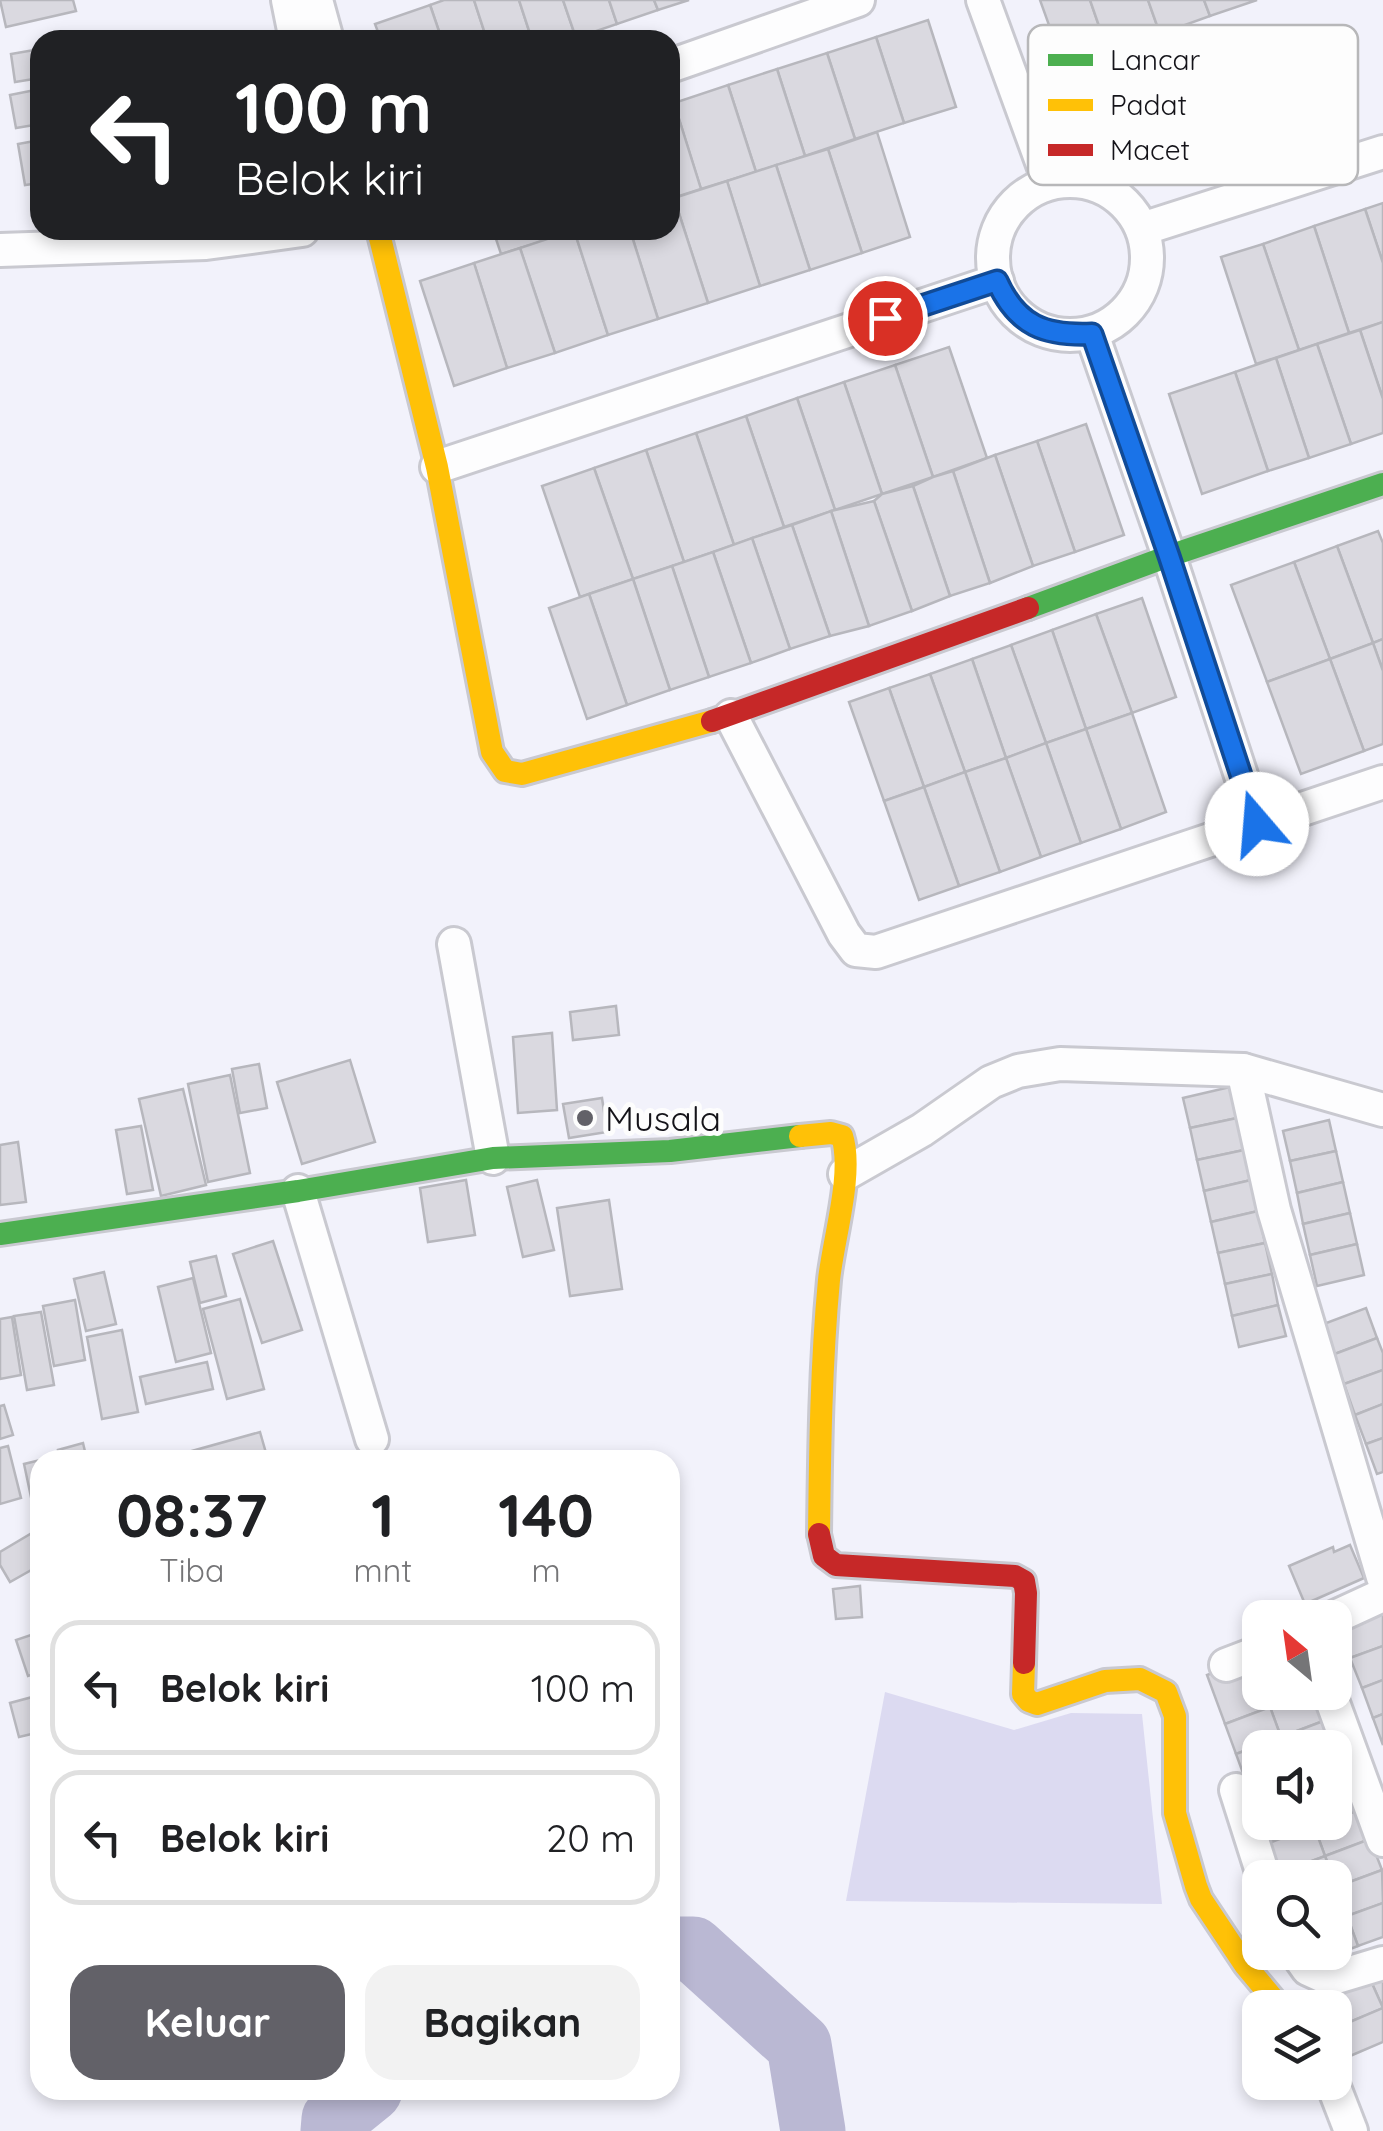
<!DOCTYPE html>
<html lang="id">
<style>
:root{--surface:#fff;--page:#f2f2f2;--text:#202124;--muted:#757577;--line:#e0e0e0;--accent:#626168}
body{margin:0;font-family:Quicksand,sans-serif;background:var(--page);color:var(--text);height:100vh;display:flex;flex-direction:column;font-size:38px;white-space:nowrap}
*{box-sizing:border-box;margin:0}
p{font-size:32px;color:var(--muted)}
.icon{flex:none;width:55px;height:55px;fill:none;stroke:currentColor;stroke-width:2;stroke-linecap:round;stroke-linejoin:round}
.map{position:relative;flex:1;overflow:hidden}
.panel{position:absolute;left:30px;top:1450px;width:650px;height:650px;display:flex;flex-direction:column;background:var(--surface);border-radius:30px;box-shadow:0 5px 15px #0003}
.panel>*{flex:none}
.banner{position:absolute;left:30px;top:30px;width:650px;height:210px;border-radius:30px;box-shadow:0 5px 15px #0003;background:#202124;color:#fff;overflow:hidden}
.needle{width:65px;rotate:331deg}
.buttons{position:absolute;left:1242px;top:1600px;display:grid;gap:20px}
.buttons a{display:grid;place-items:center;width:110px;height:110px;border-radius:20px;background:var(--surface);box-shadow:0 5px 15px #0003;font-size:50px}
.pin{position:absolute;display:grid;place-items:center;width:85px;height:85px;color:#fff;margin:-42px;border:5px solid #fff;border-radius:50%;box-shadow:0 2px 10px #0007}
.me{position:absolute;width:110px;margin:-55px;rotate:342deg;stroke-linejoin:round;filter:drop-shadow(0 0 8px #0008)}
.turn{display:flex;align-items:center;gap:35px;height:210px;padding:0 40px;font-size:45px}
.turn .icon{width:130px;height:130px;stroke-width:2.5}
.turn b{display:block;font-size:70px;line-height:85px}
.eta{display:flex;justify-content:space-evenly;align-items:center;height:170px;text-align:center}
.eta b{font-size:60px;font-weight:700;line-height:70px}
.primary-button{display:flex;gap:20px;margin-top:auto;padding:20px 40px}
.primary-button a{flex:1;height:115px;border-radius:30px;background:var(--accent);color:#fff;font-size:40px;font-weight:700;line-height:115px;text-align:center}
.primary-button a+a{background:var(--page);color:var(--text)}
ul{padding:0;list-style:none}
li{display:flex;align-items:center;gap:30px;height:135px;margin:0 20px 15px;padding:0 20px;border:5px solid var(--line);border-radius:30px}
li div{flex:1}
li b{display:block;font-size:38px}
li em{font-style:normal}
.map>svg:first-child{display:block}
</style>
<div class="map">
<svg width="1383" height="2131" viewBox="0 0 1383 2131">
<rect width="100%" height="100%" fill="#f2f2fb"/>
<polygon fill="#dcdaf1" points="885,1692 1014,1730 1071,1713 1142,1714 1162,1904 846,1901"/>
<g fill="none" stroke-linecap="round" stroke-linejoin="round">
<g stroke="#bab8d3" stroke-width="65">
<polyline points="670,1949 693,1949 799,2045 813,2131"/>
<polyline points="333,2131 334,2119 370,2090"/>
</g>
</g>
<g fill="#dad9e0" stroke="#b7b7bd" stroke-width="2.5">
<polygon points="0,0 73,0 76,11 6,27"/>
<polygon points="444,0 474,0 487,40 442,40 430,5"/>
<polygon points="474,0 519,0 532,40 487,40"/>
<polygon points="519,0 563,0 576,38 570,40 532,40"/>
<polygon points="563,0 609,0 617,24 576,38"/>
<polygon points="609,0 654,0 658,10 617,24"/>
<polygon points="654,0 689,0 658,10"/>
<polygon points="1040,0 1090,0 1108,52 1064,67"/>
<polygon points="1090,0 1148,0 1160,34 1108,52"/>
<polygon points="1148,0 1204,0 1210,16 1160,34"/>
<polygon points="1204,0 1257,0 1210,16"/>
<polygon points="430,5 442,40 381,40 375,24"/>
<polygon points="928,20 956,107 904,123 876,37"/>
<polygon points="876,37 904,123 855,139 827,53"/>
<polygon points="40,49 40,78 15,82 11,54"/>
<polygon points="827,53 855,139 805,156 777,69"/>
<polygon points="777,69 805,156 756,172 728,85"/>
<polygon points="728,85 756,172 701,189 674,103"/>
<polygon points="40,89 40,124 16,128 10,95"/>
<polygon points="674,103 701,189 670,199 670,104"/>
<polygon points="877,132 910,237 862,253 828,149"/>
<polygon points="40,140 40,183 25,185 18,144"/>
<polygon points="828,149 862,253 810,270 776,165"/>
<polygon points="776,165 810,270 760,286 727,181"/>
<polygon points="727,181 760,286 708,303 674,198"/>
<polygon points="674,198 708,303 658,319 630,230 670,230 670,199"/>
<polygon points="1383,203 1383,263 1365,209"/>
<polygon points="1365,209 1383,263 1383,322 1349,333 1314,226"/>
<polygon points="1314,226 1349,333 1299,350 1263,244"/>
<polygon points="493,230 547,230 550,239 501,254"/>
<polygon points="547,230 576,230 550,239"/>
<polygon points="574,230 608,335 555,353 520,248"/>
<polygon points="574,230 630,230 658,319 608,335"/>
<polygon points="1263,244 1299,350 1256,364 1221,257"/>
<polygon points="520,248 555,353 507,368 474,263"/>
<polygon points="474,263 507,368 454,386 420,281"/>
<polygon points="1383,322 1383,399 1360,330"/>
<polygon points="1360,330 1383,399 1383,433 1351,444 1317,344"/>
<polygon points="1317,344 1351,444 1309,458 1276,358"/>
<polygon points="949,347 987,458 933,477 895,365"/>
<polygon points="1276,358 1309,458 1268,471 1235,372"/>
<polygon points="895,365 933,477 882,494 844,382"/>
<polygon points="1235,372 1268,471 1202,494 1169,394"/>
<polygon points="844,382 882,494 835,510 797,398"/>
<polygon points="797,398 835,510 784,527 746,416"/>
<polygon points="746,416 784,527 734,545 696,433"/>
<polygon points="1086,424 1124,535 1075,552 1037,441"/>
<polygon points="696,433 734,545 684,562 646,450"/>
<polygon points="1037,441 1075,552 1033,566 995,455"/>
<polygon points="646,450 684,562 633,579 594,468"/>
<polygon points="995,455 1033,566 990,583 953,471"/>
<polygon points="594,468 633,579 580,597 542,486"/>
<polygon points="953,471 990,583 950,596 913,486 933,477"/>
<polygon points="913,486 950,596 912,611 874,501 882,494"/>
<polygon points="874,501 912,611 869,626 831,511"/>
<polygon points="831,511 869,626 830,636 792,525"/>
<polygon points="792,525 830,636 790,649 752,538"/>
<polygon points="1378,531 1383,543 1383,639 1373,643 1337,546"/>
<polygon points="752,538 790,649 751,663 713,552"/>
<polygon points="1337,546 1373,643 1330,659 1294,562"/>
<polygon points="713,552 751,663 709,677 672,566"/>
<polygon points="1294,562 1330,659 1267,682 1231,585"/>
<polygon points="672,566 709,677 670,690 633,579"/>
<polygon points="633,579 670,690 627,705 589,594"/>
<polygon points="589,594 627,705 587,719 549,608"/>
<polygon points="1142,598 1176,697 1132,713 1096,614"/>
<polygon points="1096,614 1132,713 1086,729 1052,630"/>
<polygon points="1052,630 1086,729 1046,743 1011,645"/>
<polygon points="1383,639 1383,671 1373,643"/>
<polygon points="1373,643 1383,671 1383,744 1364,751 1330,659"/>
<polygon points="1011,645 1046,743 1006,758 972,659"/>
<polygon points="972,659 1006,758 965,772 930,674"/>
<polygon points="1330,659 1364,751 1301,774 1267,682"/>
<polygon points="930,674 965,772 924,787 889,688"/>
<polygon points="889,688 924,787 884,801 849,702"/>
<polygon points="1132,713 1166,812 1121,829 1086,729"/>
<polygon points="1086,729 1121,829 1081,843 1046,743"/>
<polygon points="1046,743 1081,843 1041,857 1006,758"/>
<polygon points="1006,758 1041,857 1000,872 965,772"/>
<polygon points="965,772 1000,872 959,886 924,787"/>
<polygon points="924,787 959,886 919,900 884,801"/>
<polygon points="616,1006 619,1035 573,1040 570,1012"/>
<polygon points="552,1033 557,1110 518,1113 513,1037"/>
<polygon points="350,1060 375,1142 302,1164 277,1082"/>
<polygon points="259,1064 267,1108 240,1113 232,1069"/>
<polygon points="230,1075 250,1173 208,1182 188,1084"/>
<polygon points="1230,1087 1237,1118 1190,1128 1183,1098"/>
<polygon points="183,1089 206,1185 161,1196 139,1099"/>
<polygon points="602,1098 607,1132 569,1138 563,1104"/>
<polygon points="1237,1118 1244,1150 1197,1160 1190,1128"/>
<polygon points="1329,1120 1336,1151 1290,1161 1283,1131"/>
<polygon points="141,1126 153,1190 127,1194 116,1130"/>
<polygon points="18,1142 26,1202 0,1205 0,1145"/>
<polygon points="1244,1150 1251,1180 1204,1191 1197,1160"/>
<polygon points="1336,1151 1343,1182 1297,1193 1290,1161"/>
<polygon points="466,1180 475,1235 428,1242 420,1188"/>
<polygon points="537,1180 554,1250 523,1257 507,1187"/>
<polygon points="1251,1180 1258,1211 1211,1222 1204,1191"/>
<polygon points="1343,1182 1350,1213 1303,1224 1297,1193"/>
<polygon points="609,1200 622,1289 570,1296 557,1208"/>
<polygon points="1258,1211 1265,1243 1218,1253 1211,1222"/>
<polygon points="1350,1213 1357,1244 1310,1255 1303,1224"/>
<polygon points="273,1241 302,1330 262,1343 233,1254"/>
<polygon points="1265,1243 1272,1274 1225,1284 1218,1253"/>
<polygon points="1357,1244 1364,1275 1317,1286 1310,1255"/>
<polygon points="216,1256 226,1296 200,1303 190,1262"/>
<polygon points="104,1272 116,1324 86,1331 74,1279"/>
<polygon points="1272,1274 1278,1305 1232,1316 1225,1284"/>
<polygon points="193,1278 211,1353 176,1362 158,1287"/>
<polygon points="240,1299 264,1389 227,1399 203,1309"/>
<polygon points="75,1300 85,1360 54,1366 43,1306"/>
<polygon points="1278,1305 1286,1336 1239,1347 1232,1316"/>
<polygon points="1366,1308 1377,1338 1332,1355 1321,1325"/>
<polygon points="41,1312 54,1385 27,1390 14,1316"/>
<polygon points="12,1317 21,1375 0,1379 0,1319"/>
<polygon points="122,1330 138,1412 102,1419 87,1337"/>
<polygon points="1377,1338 1383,1353 1383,1370 1344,1384 1332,1355"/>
<polygon points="207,1362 213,1389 146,1404 140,1377"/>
<polygon points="1383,1370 1383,1404 1355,1415 1344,1384"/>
<polygon points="1383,1404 1383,1438 1366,1444 1355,1415"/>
<polygon points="4,1405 13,1435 0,1439 0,1406"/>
<polygon points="260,1432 268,1460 175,1460 174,1456"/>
<polygon points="1383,1438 1383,1472 1377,1474 1366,1444"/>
<polygon points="83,1443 87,1460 60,1460 58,1450"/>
<polygon points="8,1446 21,1498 0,1504 0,1448"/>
<polygon points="40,1460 40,1515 35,1516 24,1464"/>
<polygon points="37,1530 40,1535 40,1565 10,1582 0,1565 0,1552"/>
<polygon points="1350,1545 1364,1578 1305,1604 1289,1566 1333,1547 1334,1552"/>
<polygon points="860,1586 862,1617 836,1619 833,1589"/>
<polygon points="1383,1611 1383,1646 1350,1658 1339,1628"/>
<polygon points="40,1632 40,1672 28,1676 16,1640"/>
<polygon points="1383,1646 1383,1680 1362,1688 1350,1658"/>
<polygon points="1260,1654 1260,1692 1288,1692 1290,1699 1262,1710 1243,1661"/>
<polygon points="1243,1661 1262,1710 1225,1724 1207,1675"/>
<polygon points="1383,1680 1383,1714 1373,1718 1362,1688"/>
<polygon points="1309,1692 1315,1692 1326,1720 1281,1737 1270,1707"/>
<polygon points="40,1695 40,1732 19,1737 10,1703"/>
<polygon points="1270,1707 1281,1737 1236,1754 1225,1724"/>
<polygon points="1383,1714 1383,1745 1373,1718"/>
<polygon points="1326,1720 1335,1748 1285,1748 1281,1737"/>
<polygon points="1281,1737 1285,1748 1260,1748 1260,1779 1247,1784 1236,1754"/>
<polygon points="1335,1751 1348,1780 1335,1785"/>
<polygon points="1260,1779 1260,1813 1247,1784"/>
<polygon points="1348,1780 1359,1810 1335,1819 1335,1785"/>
<polygon points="1359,1810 1370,1839 1325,1856 1314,1826 1325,1822 1335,1822 1335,1819"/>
<polygon points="1261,1822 1313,1822 1314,1826 1269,1843"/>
<polygon points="1314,1826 1325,1856 1280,1873 1269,1843"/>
<polygon points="1370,1839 1382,1870 1336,1887 1335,1878 1333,1878 1325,1856"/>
<polygon points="1325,1856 1333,1878 1282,1878 1280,1873"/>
<polygon points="1382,1870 1383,1903 1347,1916 1336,1887"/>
<polygon points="1335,1887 1347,1916 1335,1921"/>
<polygon points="1383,1903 1383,1937 1358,1946 1347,1916"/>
<polygon points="1347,1916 1358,1946 1314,1963 1310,1952 1335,1952 1335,1921"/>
<polygon points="1383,1974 1383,2008 1370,1979"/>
<polygon points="1370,1979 1383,2008 1338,2027 1335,2019 1335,2008 1331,2008 1326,1997"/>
<polygon points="1383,2008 1383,2042 1350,2056 1338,2027"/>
</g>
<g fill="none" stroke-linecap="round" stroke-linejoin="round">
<defs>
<g id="street">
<polyline points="288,0 296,40"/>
<polyline points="316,0 327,40"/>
<polyline points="983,0 1049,181"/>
<polyline points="670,66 858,0"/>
<circle cx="1070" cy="258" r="77"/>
<polyline points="1142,229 1383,152"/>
<polyline points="0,250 206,243 302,230"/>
<polyline points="1092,334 1169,556 1257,824"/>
<polyline points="437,467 997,281"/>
<polyline points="731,716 844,934 856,950 876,952 1383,782"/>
<polyline points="454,944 493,1158"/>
<polyline points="1243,1070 1274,1210 1383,1577"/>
<polyline points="845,1174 922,1130 991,1082 1018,1071 1060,1064 1243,1070 1383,1110"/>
<polyline points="298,1191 372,1439"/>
<polyline points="1333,1618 1383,1595"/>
<polyline points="1226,1665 1260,1652"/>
<polyline points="1329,1692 1383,1840"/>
<polyline points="1236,1790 1264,1878"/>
<polyline points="1296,1952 1308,1969 1330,1979 1383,1963"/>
<polyline points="1332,2082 1351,2131"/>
</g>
<g id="fast">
<polyline points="1028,608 1169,556 1383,484"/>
<polyline points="0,1234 298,1191 493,1158 670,1151 800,1136"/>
</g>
<g id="slow">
<polyline points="378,230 437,467 492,752 505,771 522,774 712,721"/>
<path d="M 800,1136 L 831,1133 L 842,1136 C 854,1173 833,1240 829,1280 C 821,1365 820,1450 819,1534"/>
<polyline points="1024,1663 1023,1694 1029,1701 1037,1704 1105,1681 1140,1679 1166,1692 1175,1716 1175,1813 1196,1886 1201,1899 1245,1965 1281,2008"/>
</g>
<g id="jam">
<polyline points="712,721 1028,608"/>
<polyline points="819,1534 824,1556 836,1565 1015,1576 1024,1581 1026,1593 1024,1663"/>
</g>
</defs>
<use href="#street" stroke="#c9c9d0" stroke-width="38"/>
<use href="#fast" stroke="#c9c9d0" stroke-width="28"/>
<use href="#slow" stroke="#c9c9d0" stroke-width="28"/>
<use href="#jam" stroke="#c9c9d0" stroke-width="28"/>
<use href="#street" stroke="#fdfdfe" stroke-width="32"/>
<use href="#fast" stroke="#4caf50" stroke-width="22"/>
<use href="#slow" stroke="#ffc107" stroke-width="22"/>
<use href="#jam" stroke="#c62828" stroke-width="22"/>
</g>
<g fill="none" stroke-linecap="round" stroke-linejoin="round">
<defs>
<path id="route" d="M 885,318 L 997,281 C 1017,326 1045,336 1092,334 L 1169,556 L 1257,824"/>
</defs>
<use href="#route" stroke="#114b97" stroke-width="25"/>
<use href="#route" stroke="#1a73e8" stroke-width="18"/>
</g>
<circle fill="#626168" stroke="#fdfdfd" stroke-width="4" cx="585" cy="1118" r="10"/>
<g text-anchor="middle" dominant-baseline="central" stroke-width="10" stroke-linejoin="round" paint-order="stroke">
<g font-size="35" fill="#141319" stroke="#fdfdfd" text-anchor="start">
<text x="605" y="1118">Musala</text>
</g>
</g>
<rect x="1028" y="25" width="330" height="160" rx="15" fill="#fdfdfd" stroke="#b7b7b9" stroke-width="2.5"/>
<rect x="1048" y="54" width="45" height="12" fill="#4caf50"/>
<rect x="1048" y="99" width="45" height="12" fill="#ffc107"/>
<rect x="1048" y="144" width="45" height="12" fill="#c62828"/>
<g font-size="28" fill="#141319">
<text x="1110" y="70">Lancar</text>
<text x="1110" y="115">Padat</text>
<text x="1110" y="160">Macet</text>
</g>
</svg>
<div class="buttons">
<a><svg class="needle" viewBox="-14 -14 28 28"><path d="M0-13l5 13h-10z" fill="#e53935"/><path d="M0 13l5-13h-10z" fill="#757577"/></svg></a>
<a><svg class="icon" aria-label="sound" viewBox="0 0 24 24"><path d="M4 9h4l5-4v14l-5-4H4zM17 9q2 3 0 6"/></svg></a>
<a><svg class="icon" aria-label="search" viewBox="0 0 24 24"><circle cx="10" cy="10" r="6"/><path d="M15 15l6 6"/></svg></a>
<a><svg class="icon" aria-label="layers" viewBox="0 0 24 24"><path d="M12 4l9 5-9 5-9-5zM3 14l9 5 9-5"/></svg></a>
</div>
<div class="pin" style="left:885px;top:318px;background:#d93025"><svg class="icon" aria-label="arrive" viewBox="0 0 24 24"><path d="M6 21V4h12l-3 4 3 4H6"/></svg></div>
<svg class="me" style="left:1257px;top:824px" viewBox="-20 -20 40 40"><circle r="19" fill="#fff"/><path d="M0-13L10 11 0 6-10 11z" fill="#1a73e8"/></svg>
<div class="banner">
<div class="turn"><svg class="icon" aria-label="left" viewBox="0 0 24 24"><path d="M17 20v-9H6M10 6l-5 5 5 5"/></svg><div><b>100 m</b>Belok kiri</div></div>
</div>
<section class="panel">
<div class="eta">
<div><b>08:37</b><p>Tiba</p></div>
<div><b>1</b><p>mnt</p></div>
<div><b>140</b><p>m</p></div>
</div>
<ul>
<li><svg class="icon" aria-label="left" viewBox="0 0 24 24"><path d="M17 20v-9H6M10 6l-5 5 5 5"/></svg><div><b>Belok kiri</b></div><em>100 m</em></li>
<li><svg class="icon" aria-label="left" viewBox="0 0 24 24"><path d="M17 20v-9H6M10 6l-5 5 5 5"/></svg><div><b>Belok kiri</b></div><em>20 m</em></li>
</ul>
<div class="primary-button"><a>Keluar</a><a>Bagikan</a></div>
</section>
</div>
